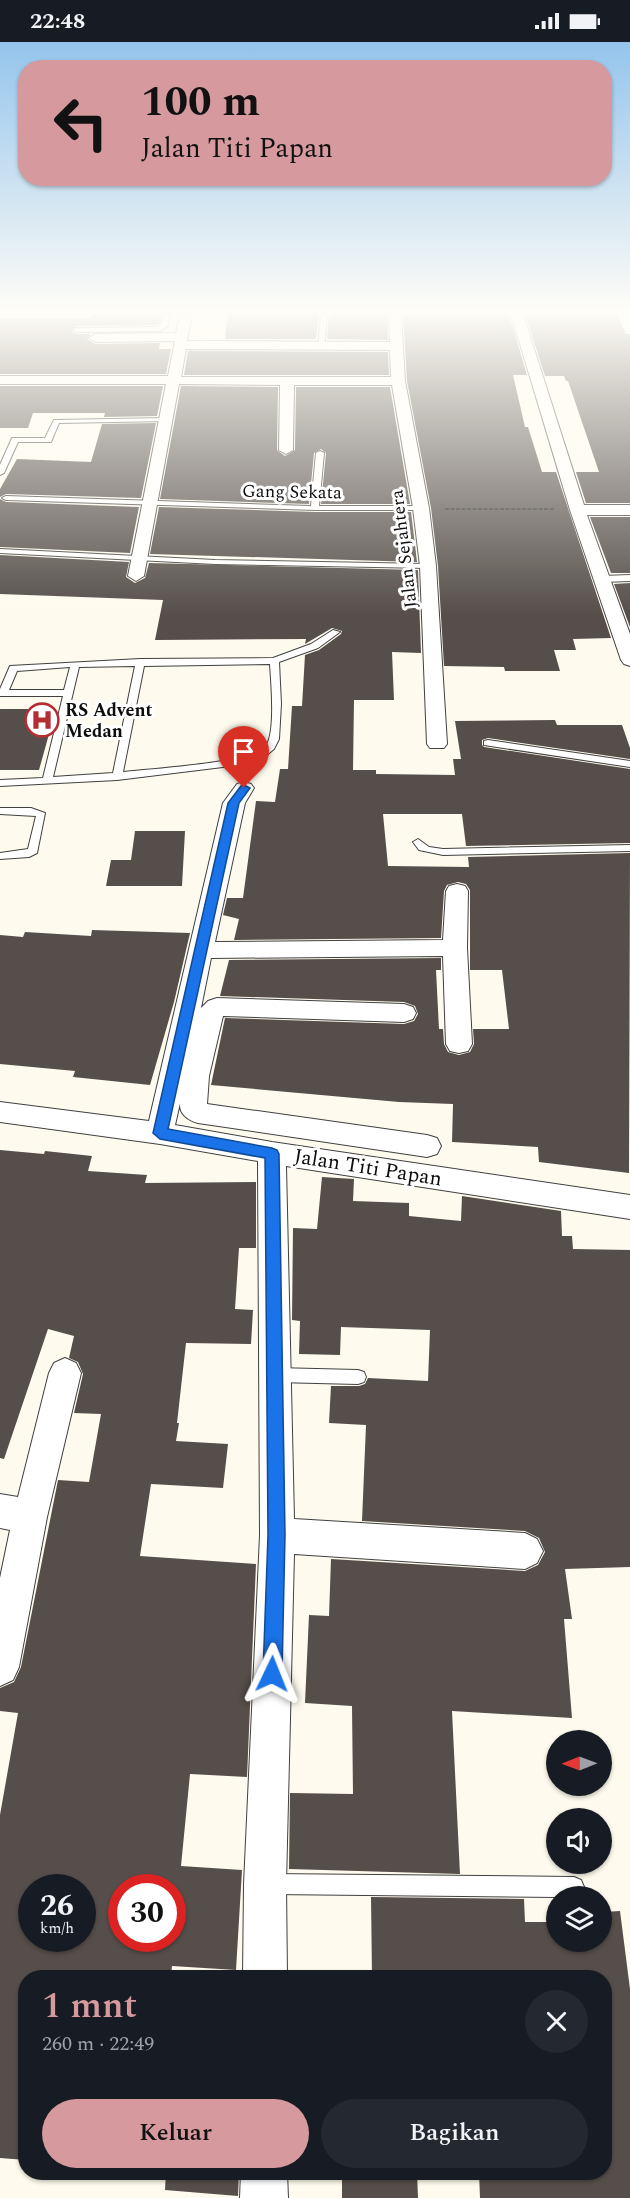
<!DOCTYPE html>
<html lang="id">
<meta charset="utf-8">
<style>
:root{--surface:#171b24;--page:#242831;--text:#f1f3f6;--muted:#9ea1a6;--accent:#d69a9e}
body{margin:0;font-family:Spectral,serif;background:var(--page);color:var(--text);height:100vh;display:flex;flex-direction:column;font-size:22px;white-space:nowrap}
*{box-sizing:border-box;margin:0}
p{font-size:20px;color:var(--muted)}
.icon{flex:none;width:33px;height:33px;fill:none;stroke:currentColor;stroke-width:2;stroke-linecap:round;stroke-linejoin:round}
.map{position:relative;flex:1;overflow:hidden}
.details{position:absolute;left:18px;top:1928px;width:594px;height:210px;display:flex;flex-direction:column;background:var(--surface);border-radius:24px;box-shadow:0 2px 4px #0004}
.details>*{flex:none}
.banner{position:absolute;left:18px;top:18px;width:594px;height:126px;border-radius:24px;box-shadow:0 2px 4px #0004;background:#d69a9e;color:#111;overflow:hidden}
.needle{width:39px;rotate:269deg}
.tools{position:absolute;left:546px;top:1688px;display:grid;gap:12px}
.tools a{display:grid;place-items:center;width:66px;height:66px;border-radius:50%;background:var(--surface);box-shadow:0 2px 4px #0004;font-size:30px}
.speed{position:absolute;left:18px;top:1832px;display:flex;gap:12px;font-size:30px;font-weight:700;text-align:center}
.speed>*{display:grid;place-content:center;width:78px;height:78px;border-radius:50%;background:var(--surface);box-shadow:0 2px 4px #0004;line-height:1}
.speed small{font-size:15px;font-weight:400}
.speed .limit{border:9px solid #d22;background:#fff;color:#111}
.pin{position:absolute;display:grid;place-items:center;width:51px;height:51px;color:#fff;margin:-62px -26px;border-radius:50% 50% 50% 0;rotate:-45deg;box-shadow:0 0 6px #0007}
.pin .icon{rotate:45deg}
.me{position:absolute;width:66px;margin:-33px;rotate:2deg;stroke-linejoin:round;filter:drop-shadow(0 0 4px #0008)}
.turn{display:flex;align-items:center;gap:21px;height:126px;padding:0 24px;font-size:27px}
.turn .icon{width:78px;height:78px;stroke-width:2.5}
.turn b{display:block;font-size:42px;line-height:51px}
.round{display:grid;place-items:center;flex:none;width:63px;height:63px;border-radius:32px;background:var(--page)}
.head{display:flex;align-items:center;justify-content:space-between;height:102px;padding:0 24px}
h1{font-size:36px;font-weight:600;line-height:45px;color:var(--accent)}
.action{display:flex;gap:12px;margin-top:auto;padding:12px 24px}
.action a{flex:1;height:69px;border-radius:36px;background:var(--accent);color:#111;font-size:24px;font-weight:600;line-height:69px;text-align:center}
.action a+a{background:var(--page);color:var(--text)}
.status{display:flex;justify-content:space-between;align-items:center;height:42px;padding:0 30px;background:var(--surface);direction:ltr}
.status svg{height:16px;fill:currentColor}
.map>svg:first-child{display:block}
</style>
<div class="status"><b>22:48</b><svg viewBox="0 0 49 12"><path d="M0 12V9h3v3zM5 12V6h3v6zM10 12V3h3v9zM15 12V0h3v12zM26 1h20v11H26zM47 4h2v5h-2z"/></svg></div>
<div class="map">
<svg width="630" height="2156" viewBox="0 0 630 2156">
<rect width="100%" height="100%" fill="#fefbee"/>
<g fill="#554e4a" fill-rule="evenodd">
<polygon points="91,272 163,272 158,283 76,284 71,289 76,292 91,292 87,297 95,302 160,301 159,307 171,307 166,332 0,332 0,276 89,276"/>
<polygon points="228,272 319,272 316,297 225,297"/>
<polygon points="329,272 387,272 388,298 327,297"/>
<polygon points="403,272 509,272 527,333 513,333 525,385 528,385 542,430 556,430 611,596 573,597 576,608 554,608 560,629 505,629 504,625 444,624 438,524 431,466 407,339"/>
<polygon points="525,272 617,272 626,292 630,292 630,461 586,461 576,430 599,430 568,339 566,339 564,334 545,334"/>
<polygon points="188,309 388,310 389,333 184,333"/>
<polygon points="0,344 163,344 157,374 104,375 105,371 33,371 28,386 0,386"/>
<polygon points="181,344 278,345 277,408 285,414 295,408 296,345 390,345 410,462 321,462 326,411 321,407 314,411 309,462 160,457"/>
<polygon points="156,381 141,456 6,452 0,455 0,447 17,417 91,420 102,382"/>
<polygon points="0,457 6,460 139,465 130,511 0,505"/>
<polygon points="159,465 315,470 411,470 417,520 150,512"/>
<polygon points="590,475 630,475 630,531 611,531"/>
<polygon points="0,513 129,520 126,535 135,541 145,536 149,521 418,528 421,611 392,610 394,658 354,658 353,728 376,728 376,732 455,733 453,717 461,717 455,679 555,678 557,683 622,683 630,706 630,717 488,696 482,698 482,703 484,705 630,727 630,801 466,804 462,772 383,772 388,824 469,825 468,815 630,811 629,1131 539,1120 538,1105 452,1100 453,1062 399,1060 211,1043 225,976 404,982 414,979 418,972 415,964 404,960 220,954 229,918 441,916 441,928 436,928 439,987 443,987 444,1002 448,1010 459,1013 470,1010 474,1002 473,987 509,987 502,928 470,928 470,848 466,842 458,840 447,843 444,849 441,896 234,898 239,877 223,873 227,856 243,856 256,759 275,760 280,727 288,727 292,664 302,664 305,613 319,608 341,592 342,589 332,586 305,602 306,597 155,598 163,558 0,552"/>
<polygon points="630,541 630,585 614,542"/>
<polygon points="0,667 56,667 39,728 0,728"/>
<polygon points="135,789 185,789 182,844 106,844 111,818 131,818"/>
<polygon points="92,888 190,891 174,960 150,1043 73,1035 75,1029 0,1022 0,893 23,895 25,890 91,894"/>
<path d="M 0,1108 L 44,1112 L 45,1109 L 92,1114 L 88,1129 L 147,1133 L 145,1141 L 256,1140 L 256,1206 L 239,1206 L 235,1267 L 253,1268 L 251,1302 L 186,1301 L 177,1381 L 179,1381 L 176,1399 L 228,1402 L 223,1446 L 151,1442 L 140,1514 L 256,1522 L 247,1735 L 190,1732 L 181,1824 L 242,1828 L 236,1928 L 172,1924 L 171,1935 L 26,1935 L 26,2118 L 0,2116 L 0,1773 L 18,1671 L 0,1669 L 0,1646 L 14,1640 L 21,1625 L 58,1438 L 89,1440 L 101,1372 L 74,1371 L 83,1332 L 78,1320 L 69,1316 L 74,1294 L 48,1287 L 4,1417 L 0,1416 ZM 32,1845 L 82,1845 L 82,1896 L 32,1896 ZM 122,1845 L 172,1845 L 172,1896 L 122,1896 Z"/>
<polygon points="322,1135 354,1137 353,1159 409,1161 409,1174 461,1179 462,1154 561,1169 562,1194 572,1194 573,1207 630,1208 630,1525 565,1527 572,1577 564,1577 572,1676 452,1669 460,1832 289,1827 290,1751 353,1752 352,1664 305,1661 309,1573 329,1574 331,1517 525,1529 538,1523 545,1510 539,1496 525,1489 362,1479 366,1383 329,1381 331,1344 359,1344 365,1342 368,1336 428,1339 430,1288 341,1285 340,1313 299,1312 300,1279 292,1278 293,1186 317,1187"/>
<polygon points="371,1855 524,1857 525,1880 556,1880 556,1899 602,1899 602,1881 604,1881 604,1870 620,1869 630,1947 630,2156 480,2156 479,2130 604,2130 604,1935 372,1935"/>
<polygon points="166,2130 239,2130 238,2154 165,2148"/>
<polygon points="342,2130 417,2130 418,2156 342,2156"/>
</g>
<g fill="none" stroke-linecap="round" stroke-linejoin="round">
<defs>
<g id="lane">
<polygon points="165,272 171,272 167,285 160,289 76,290 73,288 76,286 159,285"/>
<polygon points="321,272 327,272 324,305 321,307 318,305"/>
<polygon points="166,376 168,379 59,381 51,400 18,400 4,431 0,433 0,423 12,396 45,396 54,378"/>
<polygon points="320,409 324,411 319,464 421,464 425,466 421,468 315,468 6,458 2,456 6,454 311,464 316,411"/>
<polygon points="0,507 215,518 428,522 432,524 428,526 215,522 0,511"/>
<polygon points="630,533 630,539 602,540 598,537 602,534"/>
<path d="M 333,588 L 340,590 L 318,606 L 279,620 L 281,662 L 279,697 L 274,707 L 262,717 L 231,724 L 117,738 L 0,744 L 0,738 L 43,736 L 63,654 L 0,654 L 0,647 L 10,624 L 140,617 L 273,616 L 311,602 ZM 270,622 C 271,639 276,690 266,704 C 254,721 148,727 123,730 L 144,624 ZM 135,624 L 113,731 L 53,735 L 79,625 ZM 70,625 L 64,648 L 9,648 L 17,629 Z"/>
<polygon points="488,698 630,719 630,725 484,703 484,699"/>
<polygon points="0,766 31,766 45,771 37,811 29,815 0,817 0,811 28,807 36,774 0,772"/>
<polygon points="418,797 429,805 443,807 630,803 630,809 443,813 419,808 413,800"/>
<polygon points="275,1326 358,1328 364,1330 366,1335 364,1340 358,1342 275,1340 269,1338 267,1333 269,1328"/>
<polygon points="270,1832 574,1835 581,1838 584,1845 581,1852 556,1855 270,1852 263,1849 260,1842 263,1835"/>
</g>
<g id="street">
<path d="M 180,272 L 192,272 L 187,299 L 390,300 L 389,272 L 401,272 L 405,339 L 429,466 L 436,524 L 447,702 L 444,706 L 430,706 L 427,702 L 420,524 L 413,466 L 392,343 L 294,343 L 293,408 L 286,412 L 279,408 L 280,343 L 179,342 L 144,534 L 136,539 L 128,534 L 166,342 L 0,342 L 0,334 L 168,334 L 175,299 L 95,300 L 89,296 L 95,292 L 176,291 ZM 186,307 L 390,308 L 391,335 L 181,335 Z"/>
<polygon points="511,272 523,272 584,463 630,463 630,473 587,473 630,592 630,624 624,622 621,618 570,468"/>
<path d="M 244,740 L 251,742 L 254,746 L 245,761 L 215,900 L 443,898 L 446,849 L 449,844 L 457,842 L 465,844 L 468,849 L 467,906 L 472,1002 L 468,1009 L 459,1011 L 450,1009 L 446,1002 L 443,914 L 211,916 L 201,966 L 208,959 L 217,956 L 404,962 L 413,965 L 416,971 L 413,977 L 404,980 L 223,974 L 209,1034 L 207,1062 L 427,1093 L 437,1096 L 441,1104 L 437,1112 L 427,1115 L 198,1081 C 188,1078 179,1072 180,1061 L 175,1083 L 272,1100 L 630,1153 L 630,1177 L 286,1124 L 294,1477 L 525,1491 L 537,1497 L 543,1509 L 537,1521 L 525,1527 L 294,1512 L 286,1842 L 287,1935 L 243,1935 L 244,1842 L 260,1493 L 258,1119 L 160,1102 L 0,1080 L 0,1060 L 149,1079 L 223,761 L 237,742 Z"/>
<polygon points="65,1316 76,1321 81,1331 47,1475 19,1625 13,1638 0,1644 0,1536 10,1488 0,1486 0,1452 18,1455 49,1331 54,1321"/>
<polygon points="241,2130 287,2130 288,2156 240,2156"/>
</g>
</defs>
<use href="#lane" stroke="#404040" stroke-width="2"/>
<use href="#street" stroke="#404040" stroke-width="2"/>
<polyline stroke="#2f2f2f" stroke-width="2" stroke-dasharray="4 1.5" stroke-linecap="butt" points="445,467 555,467"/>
<use href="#lane" fill="#fff" fill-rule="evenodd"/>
<use href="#street" fill="#fff" fill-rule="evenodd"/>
</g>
<linearGradient id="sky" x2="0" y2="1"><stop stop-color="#94c4ec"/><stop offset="0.47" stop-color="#fffdf7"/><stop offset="1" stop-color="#fffdf7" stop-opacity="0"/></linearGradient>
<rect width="630" height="573" fill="url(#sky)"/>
<polygon fill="#1a73e8" stroke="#114b97" stroke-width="1.5" points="244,743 250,746 239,761 168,1087 272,1106 277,1108 279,1112 285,1493 282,1632 279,1639 272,1642 265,1639 263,1632 268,1493 265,1116 160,1097 153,1091 228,761 241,744"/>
<defs>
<symbol id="hospital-ring" viewBox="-11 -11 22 22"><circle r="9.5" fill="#fff" stroke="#b52d33" stroke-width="1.5"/><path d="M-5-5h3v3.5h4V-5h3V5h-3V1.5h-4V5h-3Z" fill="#b52d33"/></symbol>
</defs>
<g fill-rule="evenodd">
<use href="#hospital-ring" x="23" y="659" width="38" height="38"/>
</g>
<g text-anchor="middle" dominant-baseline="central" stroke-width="6" stroke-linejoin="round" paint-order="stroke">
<g font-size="18" fill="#0d0d0d" stroke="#fff">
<text transform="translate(292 450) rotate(1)">Gang Sekata</text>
<text transform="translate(404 507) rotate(-97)">Jalan Sejahtera</text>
</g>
<g font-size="18" font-weight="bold" fill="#0d0d0d" stroke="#fff" text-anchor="start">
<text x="65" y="668">RS Advent<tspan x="65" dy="21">Medan</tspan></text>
</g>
<g font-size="21" fill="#0d0d0d" stroke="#fff">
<text transform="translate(368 1126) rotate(9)">Jalan Titi Papan</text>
</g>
</g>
</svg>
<div class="tools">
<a><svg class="needle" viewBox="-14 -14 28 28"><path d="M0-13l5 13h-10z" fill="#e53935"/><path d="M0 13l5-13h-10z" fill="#9ea1a6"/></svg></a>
<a><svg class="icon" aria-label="sound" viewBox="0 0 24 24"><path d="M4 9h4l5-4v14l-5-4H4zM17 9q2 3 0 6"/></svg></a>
<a><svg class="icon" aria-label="layers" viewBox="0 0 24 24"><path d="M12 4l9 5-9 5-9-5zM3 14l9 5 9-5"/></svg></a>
</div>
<div class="speed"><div>26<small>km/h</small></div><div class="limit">30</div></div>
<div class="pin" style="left:244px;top:746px;background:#d93025"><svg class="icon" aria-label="arrive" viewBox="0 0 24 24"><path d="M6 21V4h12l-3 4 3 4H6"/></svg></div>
<svg class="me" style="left:272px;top:1632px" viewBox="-20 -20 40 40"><path d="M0-17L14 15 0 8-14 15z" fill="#1a73e8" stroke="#fff" stroke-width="4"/></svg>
<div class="banner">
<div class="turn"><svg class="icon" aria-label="left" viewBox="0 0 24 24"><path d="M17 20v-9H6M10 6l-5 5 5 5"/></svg><div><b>100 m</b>Jalan Titi Papan</div></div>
</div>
<section class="details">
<div class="head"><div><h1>1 mnt</h1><p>260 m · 22:49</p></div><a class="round"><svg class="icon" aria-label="close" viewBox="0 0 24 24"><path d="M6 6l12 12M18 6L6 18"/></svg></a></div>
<div class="action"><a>Keluar</a><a>Bagikan</a></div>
</section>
</div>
